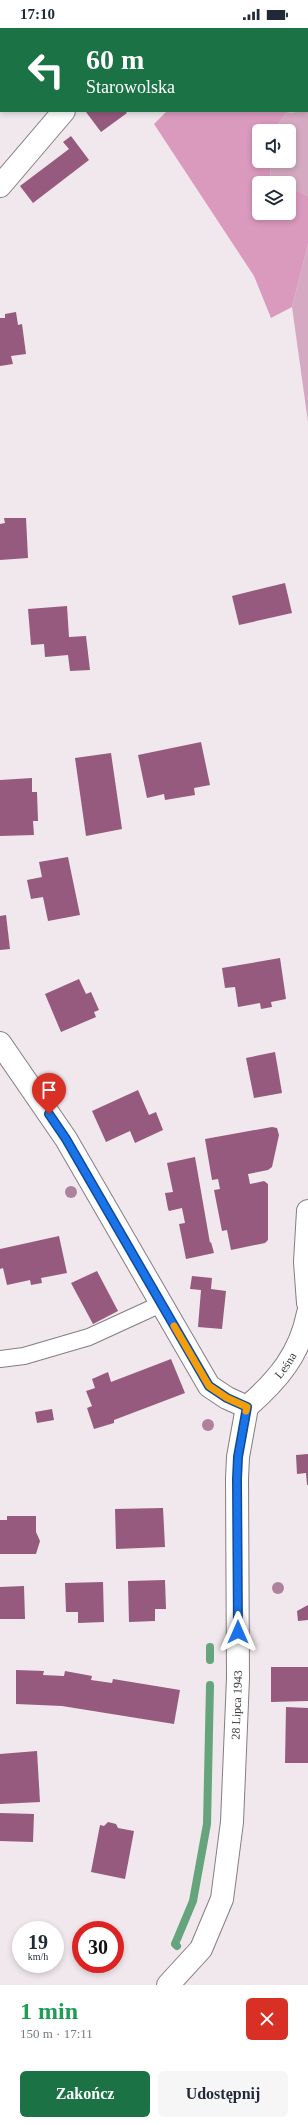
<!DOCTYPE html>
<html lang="pl">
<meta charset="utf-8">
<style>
:root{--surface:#fff;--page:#f6f6f7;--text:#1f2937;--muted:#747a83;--accent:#1b7244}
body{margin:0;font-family:Georgia,serif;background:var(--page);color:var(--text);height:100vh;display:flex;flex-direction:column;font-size:15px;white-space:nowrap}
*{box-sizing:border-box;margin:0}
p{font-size:13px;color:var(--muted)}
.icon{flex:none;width:22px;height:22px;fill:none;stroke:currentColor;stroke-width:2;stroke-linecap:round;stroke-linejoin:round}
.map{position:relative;height:1957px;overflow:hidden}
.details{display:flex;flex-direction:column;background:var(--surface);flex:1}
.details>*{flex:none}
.hud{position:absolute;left:0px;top:0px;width:308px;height:84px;box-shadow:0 2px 6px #0003;background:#1b7244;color:#fff;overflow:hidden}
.controls{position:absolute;left:252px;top:96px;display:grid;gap:8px}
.controls a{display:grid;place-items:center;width:44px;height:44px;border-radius:6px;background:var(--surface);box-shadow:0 2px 6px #0003;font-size:20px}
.speed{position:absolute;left:12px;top:1893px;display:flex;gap:8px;font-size:20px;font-weight:700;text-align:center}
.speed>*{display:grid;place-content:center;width:52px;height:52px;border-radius:50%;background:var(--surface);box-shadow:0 2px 6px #0003;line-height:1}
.speed small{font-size:10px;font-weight:400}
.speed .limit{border:6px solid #d22;background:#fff;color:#111}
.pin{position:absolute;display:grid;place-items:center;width:34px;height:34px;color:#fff;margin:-41px -17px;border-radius:50% 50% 50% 0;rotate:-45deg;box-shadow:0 0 4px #0007}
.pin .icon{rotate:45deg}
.me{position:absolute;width:44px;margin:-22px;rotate:0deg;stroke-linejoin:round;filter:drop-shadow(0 0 3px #0008)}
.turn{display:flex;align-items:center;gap:14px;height:84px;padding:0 20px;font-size:18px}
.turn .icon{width:52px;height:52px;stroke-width:2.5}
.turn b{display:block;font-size:28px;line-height:34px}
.round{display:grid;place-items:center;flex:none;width:42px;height:42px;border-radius:6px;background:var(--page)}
.overview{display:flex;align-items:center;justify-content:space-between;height:68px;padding:0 20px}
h1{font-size:24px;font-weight:800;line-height:30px;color:#1e9e55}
.button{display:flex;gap:8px;margin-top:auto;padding:8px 20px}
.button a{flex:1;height:46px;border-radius:6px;background:var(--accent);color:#fff;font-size:16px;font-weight:800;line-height:46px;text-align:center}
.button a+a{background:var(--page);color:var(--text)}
.status{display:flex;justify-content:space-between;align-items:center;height:28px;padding:0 20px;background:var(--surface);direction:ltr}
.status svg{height:11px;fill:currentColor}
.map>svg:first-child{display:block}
</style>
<div class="status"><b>17:10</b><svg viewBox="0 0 49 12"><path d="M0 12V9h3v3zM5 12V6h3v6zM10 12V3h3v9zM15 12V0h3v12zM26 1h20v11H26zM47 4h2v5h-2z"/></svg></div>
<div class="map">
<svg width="308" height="1957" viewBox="0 0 308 1957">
<rect width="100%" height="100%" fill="#f0e8ec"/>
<g fill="#d4a9c1">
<polygon points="307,81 308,81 308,168 289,159 289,155 281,155 271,150 269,133 289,133 289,103 273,103 286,85 307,83"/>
<polygon points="308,216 308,394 292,279"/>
</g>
<g fill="#da9abe">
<polygon points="308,4 308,81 307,81 307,5"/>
<polygon points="167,83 298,83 286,85 273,103 259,103 259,133 269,133 271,150 281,155 259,155 259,185 289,185 289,159 308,168 308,216 292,279 271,290 254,248 154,96"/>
</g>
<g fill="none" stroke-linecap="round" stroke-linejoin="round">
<g stroke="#65a47c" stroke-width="8">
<polyline points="210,1632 210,1619"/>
<polyline points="177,1918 175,1916 193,1873 207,1796 210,1657"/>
</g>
</g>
<g fill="#955a7d">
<polygon points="87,83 125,83 127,85 101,104 86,84"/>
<polygon points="71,108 89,132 33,175 20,158 69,121 63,114"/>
<polygon points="16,284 18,297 22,296 26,326 11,328 13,336 0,338 0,290 5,290 5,286"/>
<polygon points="4,490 26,490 28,530 0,532 0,496 5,495"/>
<polygon points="285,555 292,585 239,597 232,568"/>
<polygon points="67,578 69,609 86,608 90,642 70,643 68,627 45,629 44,616 31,617 28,581"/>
<polygon points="201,714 210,757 194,760 195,767 165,772 164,766 147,770 138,727"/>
<polygon points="111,725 122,801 86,808 75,730"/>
<polygon points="32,750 32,764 37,764 38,793 33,793 34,807 0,808 0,752"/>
<polygon points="68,829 80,887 48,893 43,869 31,871 27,852 42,849 39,834"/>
<polygon points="6,887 10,921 0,922 0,888"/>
<polygon points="280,930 286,971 271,974 272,979 261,981 260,975 238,979 235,959 225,960 222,940"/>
<polygon points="79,951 86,966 91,964 99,982 94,984 96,989 61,1004 45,966"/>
<polygon points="275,1024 282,1065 254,1070 246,1030"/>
<polygon points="138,1062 149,1087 156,1084 163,1102 135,1115 130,1103 106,1114 92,1083"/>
<polygon points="272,1099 277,1100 279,1107 272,1139 268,1142 248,1146 250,1156 264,1153 268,1156 268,1212 265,1215 231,1222 227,1202 222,1203 214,1162 220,1161 218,1151 212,1152 205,1111"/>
<polygon points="195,1129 210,1215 211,1214 214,1225 186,1231 179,1196 185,1195 182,1180 169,1183 168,1181 165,1165 173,1164 167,1135"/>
<polygon points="59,1208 67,1245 41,1250 42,1255 31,1257 30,1252 7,1257 3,1240 0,1241 0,1221"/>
<polygon points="97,1243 118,1283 93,1296 71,1255"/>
<polygon points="192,1248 212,1250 211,1261 226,1263 222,1301 198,1299 201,1262 190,1261"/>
<polygon points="171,1331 185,1365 114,1392 114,1395 94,1401 87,1380 92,1378 86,1363 95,1360 92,1351 108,1344 111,1354"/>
<polygon points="52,1381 54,1392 37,1395 35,1384"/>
<polygon points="308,1426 308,1457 307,1457 306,1445 297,1446 296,1427"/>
<polygon points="163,1480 165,1519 116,1521 115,1481"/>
<polygon points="7,1488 36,1488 36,1504 40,1513 36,1526 0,1526 0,1492 7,1492"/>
<polygon points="165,1552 166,1581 155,1581 155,1593 129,1594 128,1553"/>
<polygon points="103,1554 104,1594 78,1595 78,1584 66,1584 65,1555"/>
<polygon points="24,1558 25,1591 0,1591 0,1559"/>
<polygon points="308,1577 308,1592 298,1593 297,1583"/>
<polygon points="271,1639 308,1639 308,1673 271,1674"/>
<polygon points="16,1642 44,1643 43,1647 64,1648 65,1643 92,1648 91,1652 112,1655 113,1651 180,1662 174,1696 62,1678 16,1676"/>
<polygon points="286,1679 308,1680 308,1735 285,1735"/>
<polygon points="37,1723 40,1774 0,1776 0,1726"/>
<polygon points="0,1785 34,1786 33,1814 0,1813"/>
<polygon points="108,1794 116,1796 118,1800 134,1803 125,1851 91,1844 100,1797 104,1798"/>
</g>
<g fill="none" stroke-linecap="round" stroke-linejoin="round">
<defs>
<g id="lane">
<polyline points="307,11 308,11"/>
<polyline points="0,1331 24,1328 89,1309 161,1276"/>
</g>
<g id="street">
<polyline points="135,1 136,0"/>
<polyline points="0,158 64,83"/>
<polyline points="0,1015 66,1111 209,1358 227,1370 247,1379"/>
<polyline points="308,1183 305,1234 308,1275"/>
<path id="s1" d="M 247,1379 C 278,1352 300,1326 308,1285"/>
<path id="s2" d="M 168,1957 L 201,1921 L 222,1871 L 232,1794 L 238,1650 L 237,1451 L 238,1429 L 247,1379"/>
</g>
</defs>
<use href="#lane" stroke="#847d81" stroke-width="18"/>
<use href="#street" stroke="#847d81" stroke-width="24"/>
<use href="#lane" stroke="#fff" stroke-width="16"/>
<use href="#street" stroke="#fff" stroke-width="22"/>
</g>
<g fill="#ae819d">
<circle cx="71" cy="1164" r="6"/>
<circle cx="208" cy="1397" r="6"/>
<circle cx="278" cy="1560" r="6"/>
</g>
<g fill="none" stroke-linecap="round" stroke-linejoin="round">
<defs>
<polyline id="route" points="49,1086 66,1111 209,1358 227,1370 247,1379 238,1429 237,1451 238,1604"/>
</defs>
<use href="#route" stroke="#114b97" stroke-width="10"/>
<use href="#route" stroke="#1a73e8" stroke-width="7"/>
<polyline stroke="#f59e0b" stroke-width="7" points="174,1298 209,1358 227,1370 247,1379 246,1383"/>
</g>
<g text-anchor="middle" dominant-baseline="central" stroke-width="4" stroke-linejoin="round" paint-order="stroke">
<g font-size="12" fill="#3e3b3c" stroke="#fff">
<text stroke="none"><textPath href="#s1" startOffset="57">Leśna</textPath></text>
<text stroke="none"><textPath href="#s2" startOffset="298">28 Lipca 1943</textPath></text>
</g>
</g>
</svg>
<div class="controls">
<a><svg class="icon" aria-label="sound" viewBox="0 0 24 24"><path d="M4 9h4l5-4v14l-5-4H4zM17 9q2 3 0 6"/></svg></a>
<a><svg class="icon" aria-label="layers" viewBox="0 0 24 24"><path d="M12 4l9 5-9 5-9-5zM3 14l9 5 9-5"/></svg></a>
</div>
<div class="speed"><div>19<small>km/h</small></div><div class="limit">30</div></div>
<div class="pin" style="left:49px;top:1086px;background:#d93025"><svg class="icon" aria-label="arrive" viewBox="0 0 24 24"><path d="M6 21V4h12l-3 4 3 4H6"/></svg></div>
<svg class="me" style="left:238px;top:1604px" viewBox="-20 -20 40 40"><path d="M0-17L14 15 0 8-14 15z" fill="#1a73e8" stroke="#fff" stroke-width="4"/></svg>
<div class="hud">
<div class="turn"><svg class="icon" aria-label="left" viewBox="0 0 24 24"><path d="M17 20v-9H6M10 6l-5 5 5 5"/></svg><div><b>60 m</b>Starowolska</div></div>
</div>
</div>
<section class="details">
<div class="overview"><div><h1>1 min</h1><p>150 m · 17:11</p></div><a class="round" style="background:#d93025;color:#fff"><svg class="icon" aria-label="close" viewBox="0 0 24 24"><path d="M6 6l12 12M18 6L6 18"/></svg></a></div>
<div class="button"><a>Zakończ</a><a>Udostępnij</a></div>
</section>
